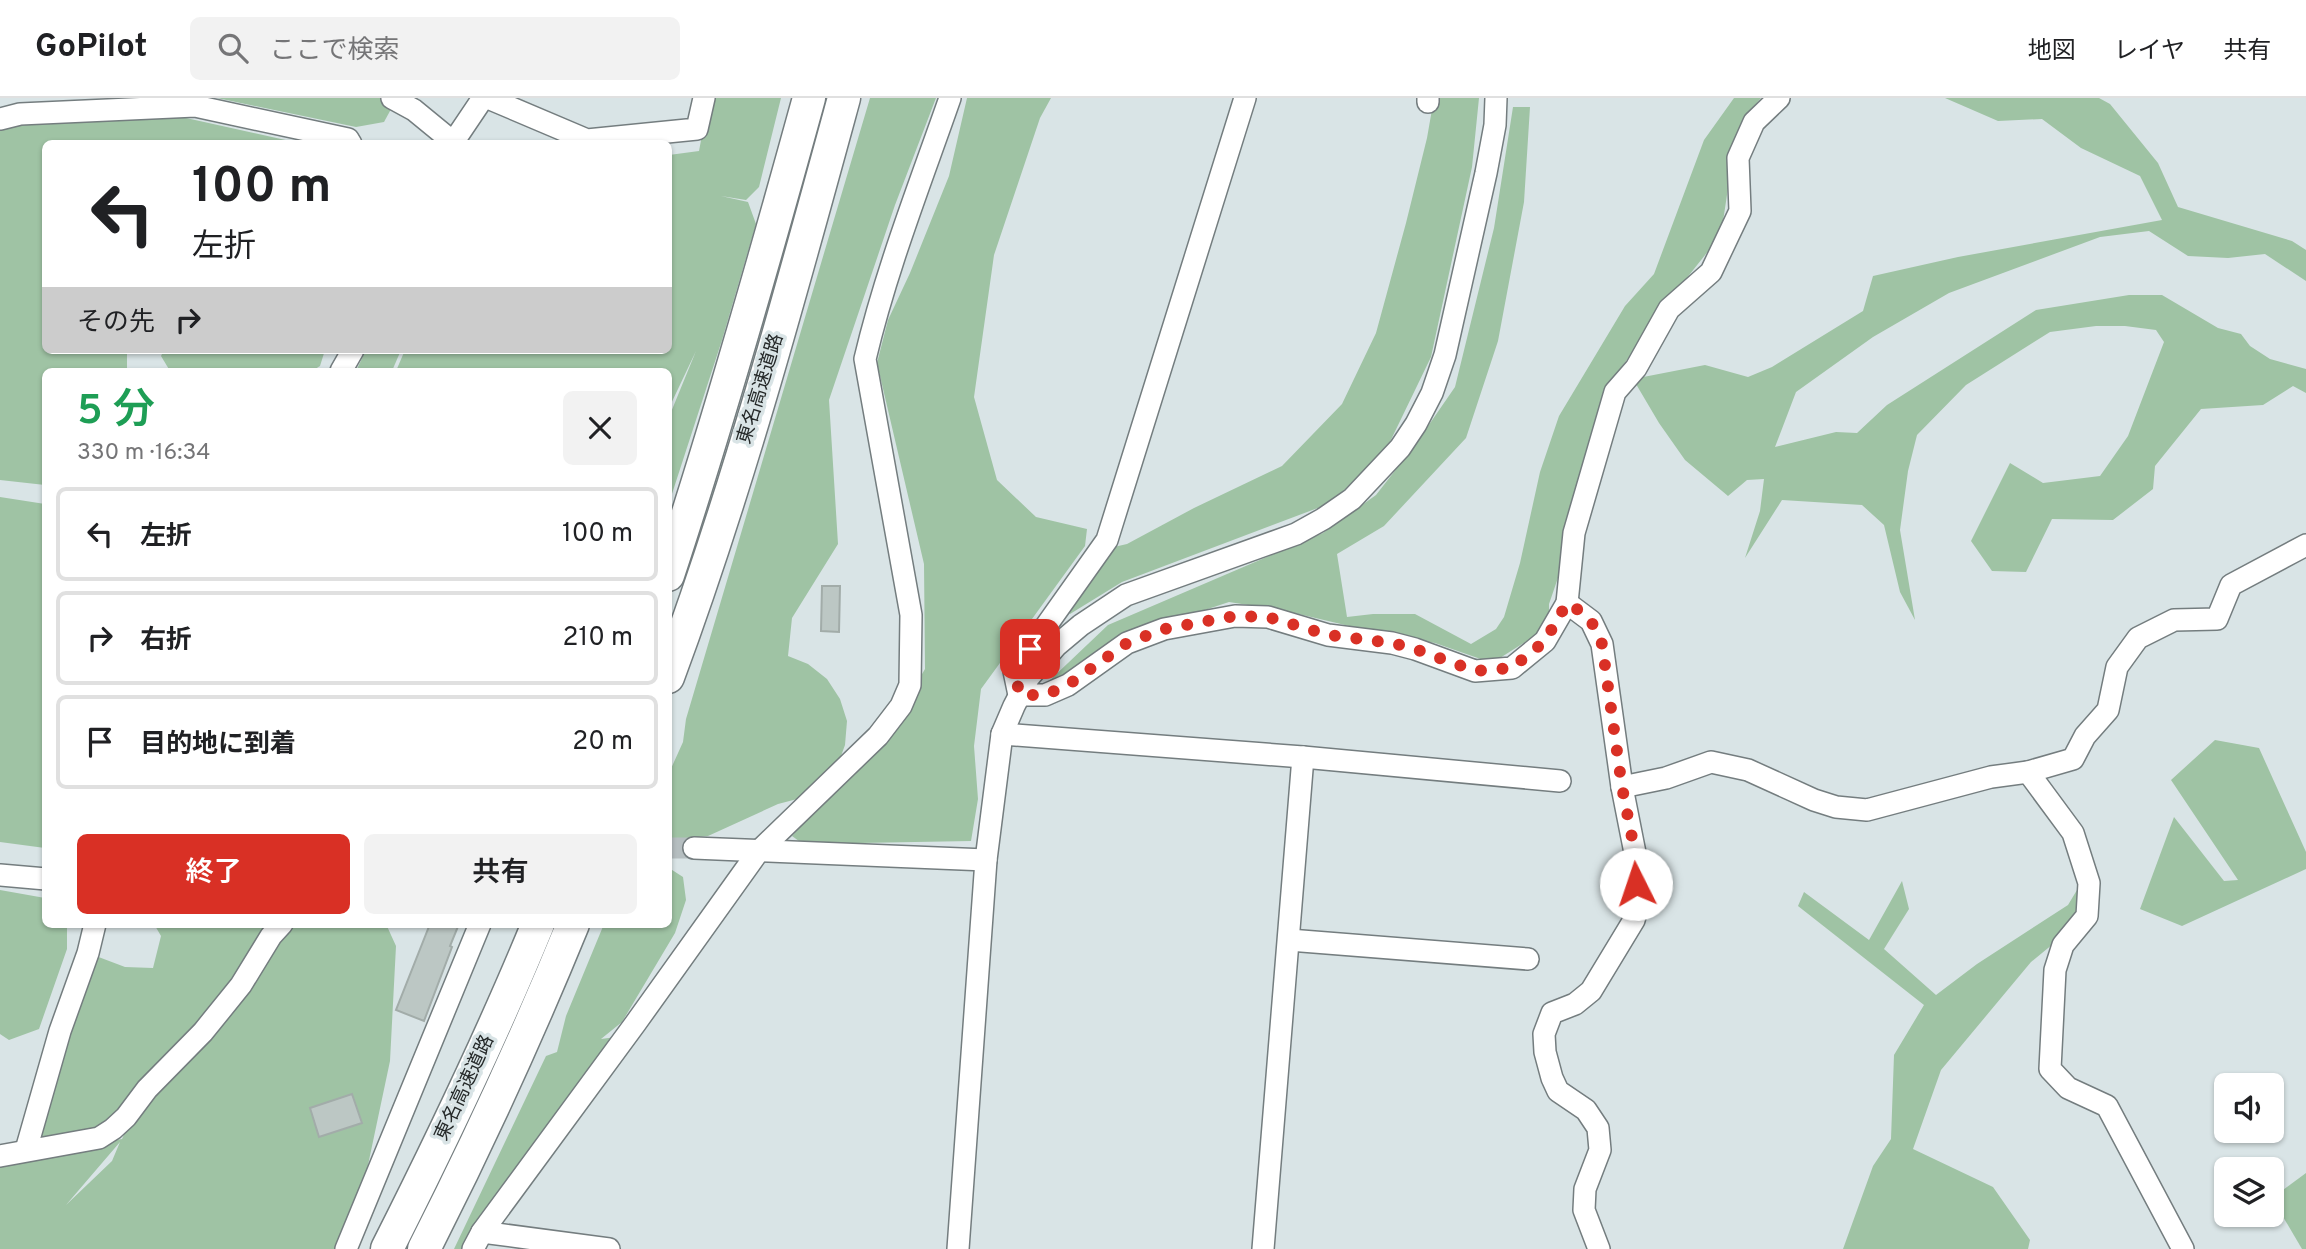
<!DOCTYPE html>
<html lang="ja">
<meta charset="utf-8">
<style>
:root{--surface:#fff;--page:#f2f2f2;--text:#202124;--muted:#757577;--line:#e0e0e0;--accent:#d93025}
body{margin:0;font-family:Overpass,"Noto Sans JP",sans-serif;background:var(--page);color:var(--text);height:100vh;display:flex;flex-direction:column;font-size:26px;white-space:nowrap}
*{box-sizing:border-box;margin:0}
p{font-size:23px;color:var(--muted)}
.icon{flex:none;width:38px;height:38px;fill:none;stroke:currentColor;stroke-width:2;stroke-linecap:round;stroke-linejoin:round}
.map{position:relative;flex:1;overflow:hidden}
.drawer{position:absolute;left:42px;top:270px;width:630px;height:560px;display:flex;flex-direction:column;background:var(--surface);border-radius:10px;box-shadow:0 2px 5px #0004}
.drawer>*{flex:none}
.top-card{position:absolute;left:42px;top:42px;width:630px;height:214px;border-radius:10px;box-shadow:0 2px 5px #0004;background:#fff;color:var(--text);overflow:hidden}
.controls{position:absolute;left:2214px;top:975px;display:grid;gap:14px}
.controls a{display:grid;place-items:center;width:70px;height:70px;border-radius:10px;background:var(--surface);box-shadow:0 2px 5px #0004;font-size:35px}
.pin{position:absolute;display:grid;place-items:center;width:60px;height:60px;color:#fff;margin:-30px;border-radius:14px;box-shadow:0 4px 10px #0006}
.me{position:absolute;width:77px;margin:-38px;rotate:356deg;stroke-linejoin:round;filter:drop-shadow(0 0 5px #0008)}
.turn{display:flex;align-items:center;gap:24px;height:147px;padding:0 35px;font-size:32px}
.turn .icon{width:91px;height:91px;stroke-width:2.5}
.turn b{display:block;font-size:49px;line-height:60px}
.then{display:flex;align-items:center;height:66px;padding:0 35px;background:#0003;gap:14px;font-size:26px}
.round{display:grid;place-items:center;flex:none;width:74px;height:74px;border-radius:10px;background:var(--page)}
.head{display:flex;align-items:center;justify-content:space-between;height:119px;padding:0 35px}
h1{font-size:42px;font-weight:600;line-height:52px;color:#1e9e55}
.primary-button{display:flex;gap:14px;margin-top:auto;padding:14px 35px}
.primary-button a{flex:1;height:80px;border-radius:10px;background:var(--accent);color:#fff;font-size:28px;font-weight:600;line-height:80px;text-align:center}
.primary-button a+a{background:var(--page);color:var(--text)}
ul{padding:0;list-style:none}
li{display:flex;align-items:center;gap:21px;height:94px;margin:0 14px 10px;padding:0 21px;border:4px solid var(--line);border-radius:10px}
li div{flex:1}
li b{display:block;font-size:26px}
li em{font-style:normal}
header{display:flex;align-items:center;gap:42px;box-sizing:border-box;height:98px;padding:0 35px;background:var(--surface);border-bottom:2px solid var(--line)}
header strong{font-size:33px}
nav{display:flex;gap:38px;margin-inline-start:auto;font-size:24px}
.search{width:490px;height:63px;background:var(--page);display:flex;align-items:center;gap:18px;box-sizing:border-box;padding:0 24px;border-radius:10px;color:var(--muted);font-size:26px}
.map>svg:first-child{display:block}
</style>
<header>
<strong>GoPilot</strong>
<div class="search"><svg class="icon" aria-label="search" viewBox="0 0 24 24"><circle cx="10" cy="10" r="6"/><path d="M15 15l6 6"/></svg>ここで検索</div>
<nav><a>地図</a><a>レイヤ</a><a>共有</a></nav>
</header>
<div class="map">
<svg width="2306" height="1151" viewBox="0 0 2306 1151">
<rect width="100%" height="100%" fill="#d9e4e6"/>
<g fill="#9fc3a4" fill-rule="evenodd">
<polygon points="217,0 386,0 396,2 384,24 356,29"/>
<polygon points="709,0 781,0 759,89 746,102 721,98 748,104 756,126 722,242 669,405 669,319 696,253 669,310 668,273 396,273 405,252 668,252 669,57 699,53"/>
<polygon points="870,0 936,0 895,107 829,302 838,446 792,520 788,558 808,566 827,581 840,601 847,623 845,647 837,669 801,700 778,706 708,738 669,742 669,675 683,644 686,621"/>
<polygon points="967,0 1051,0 1040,20 994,157 974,299 997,382 1036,419 1087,431 1085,448 981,591 974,648 978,701 971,743 803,746 792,738 883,642 925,571 924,466 877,265 888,222 910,175 949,78"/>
<polygon points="1434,0 1479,0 1472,69 1431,259 1387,350 1331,405 1122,484 1070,516 1060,505 1101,452 1127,446 1194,410 1282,368 1342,306 1376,235 1406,125 1427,40"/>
<polygon points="1734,0 1761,0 1749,14 1734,50 1721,137 1682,186 1605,292 1567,420 1561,471 1549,506 1549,529 1492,565 1435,545 1383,536 1286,513 1229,504 1132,536 1066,578 1048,584 1108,527 1323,435 1376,397 1415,347 1455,289 1494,130 1513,9 1530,9 1524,104 1498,243 1466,340 1384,428 1337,456 1347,519 1373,516 1415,516 1471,546 1496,531 1504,519 1520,465 1540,374 1559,318 1625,208 1654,176 1704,42"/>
<polygon points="1945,0 2099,0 2110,6 2158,65 2178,109 2292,143 2306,152 2306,183 2265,156 2228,160 2188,158 2149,133 2100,139 1949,195 1873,239 1796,294 1775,349 1836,334 1857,335 1887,307 2036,212 2129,197 2162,197 2218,230 2241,236 2250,248 2270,261 2306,271 2306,295 2293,288 2263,307 2201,311 2155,368 2153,391 2113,422 2052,421 2026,474 1992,473 1971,443 2010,365 2043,385 2100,378 2128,338 2164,244 2156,232 2125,228 2096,228 2050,234 1966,287 1917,337 1908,373 1900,432 1915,522 1900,494 1884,427 1862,407 1782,402 1745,460 1760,413 1764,381 1747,382 1728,398 1685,362 1659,325 1633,281 1705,267 1748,279 1772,269 1863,213 1873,178 1958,159 2162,122 2140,78 2081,50 2042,21 1998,23"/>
<polygon points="133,15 168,16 299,45 46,46 46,252 127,252 127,273 46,273 45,387 0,382 0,30"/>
<polygon points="164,252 325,252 320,268 312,273 170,273 161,258"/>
<polygon points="366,252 401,252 392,273 356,273"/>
<polygon points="0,399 45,406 45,750 0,744"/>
<polygon points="2215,642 2259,650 2306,754 2306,771 2182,828 2140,811 2174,719 2224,783 2238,782 2171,682"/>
<polygon points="669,770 683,779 686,802 675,835 622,924 601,941 616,939 464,1151 454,1151 546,958 557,954 566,918 604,826 668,826"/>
<polygon points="2086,777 2087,818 2031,864 1941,972 1913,1051 1993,1089 2030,1142 2028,1151 1843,1151 1873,1068 1891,1041 1894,957 1924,907 1798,808 1804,794 1869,842 1902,783 1909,811 1884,851 1936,897 1977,866 2068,807"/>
<polygon points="0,792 45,800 46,826 67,826 67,851 39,931 9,942 0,936"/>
<path d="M 154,826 L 386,826 L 396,848 L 390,963 L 357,1119 L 338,1151 L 0,1151 L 0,1062 L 122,1041 L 134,1015 L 109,1033 L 26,1052 L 88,855 L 125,869 L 153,870 L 161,838 ZM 120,1044 L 112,1063 L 66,1107 Z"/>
<polygon points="2306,1075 2306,1151 2302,1151 2272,1100"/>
</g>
<g fill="#bcc7c4" stroke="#a2aca9" stroke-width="2">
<polygon points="822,488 840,488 839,534 821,533"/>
<polygon points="430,826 459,826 450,848 452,849 424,923 396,912"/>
<polygon points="352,996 362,1025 319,1039 310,1010"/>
</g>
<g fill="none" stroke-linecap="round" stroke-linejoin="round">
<polyline stroke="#b5bec0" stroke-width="21" stroke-dasharray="21 10" stroke-linecap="butt" points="668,750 694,750"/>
<defs>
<g id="minor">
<polyline points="392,0 414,12 453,44"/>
<polyline points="488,0 587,42 697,31 704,0"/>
<polyline points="1245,0 1107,442 1014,573 1019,597 1045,597 1068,587 1127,545 1164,531 1235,518 1268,519 1328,537 1392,545 1415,551 1475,573 1512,570 1545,543 1567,505 1574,435 1615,294 1636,270 1669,211 1711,174 1740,113 1738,60 1754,24 1779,0"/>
<polyline points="1428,4 1428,0"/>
<polyline points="0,21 20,16 195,8 348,41 351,46"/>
<polyline points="452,46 483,0"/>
<polyline points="341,273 353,252"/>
<polyline points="1567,505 1591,523 1602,546 1622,689 1636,760 1637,811 1634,822 1591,893 1575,906 1552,915 1544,936 1545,954 1552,980 1558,993 1586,1012 1598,1030 1600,1052 1585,1091 1584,1112 1599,1151"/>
<polyline points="1002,636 1303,659 1560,683"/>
<polyline points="2028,674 2073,735 2089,785 2087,818 2063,847 2055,872 2050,971 2068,990 2107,1008 2183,1151"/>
<polyline points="1622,689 1666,680 1711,664 1748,672 1814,702 1836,709 1867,712 1991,679 2028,674 2073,661 2085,638 2108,612 2117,569 2138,540 2174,522 2217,521 2231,487 2306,447"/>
<polyline points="694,750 986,762"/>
<polyline points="0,777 46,781"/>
<polyline points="1289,842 1528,861"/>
<polyline points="26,1052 60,933 88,855 95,826"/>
<polyline points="0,1058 99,1040 113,1031 126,1019 147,991 203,934 241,887 271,838 282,826"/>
<polyline points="482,1134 609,1151"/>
<polyline points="346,1151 480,826"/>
<path d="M 473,1151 L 482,1134 L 635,926 L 758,754 L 878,638 L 901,608 L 910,587 L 911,517 L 865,261 C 886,172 920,86 950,0"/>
<polyline points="958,1151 986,762 1002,636 1014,608 1029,579 1056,548 1081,527 1126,497 1296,436 1323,421 1352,401 1400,350 1416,326 1432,295 1445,257 1486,75 1495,27 1496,0"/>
<polyline points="1263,1151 1303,659"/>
</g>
<g id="highway">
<path d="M 668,477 C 720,319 765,160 809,0"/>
<path d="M 668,579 C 738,390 791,194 844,0"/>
<path d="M 387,1151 C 441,1044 493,936 538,826"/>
<path d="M 424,1151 C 478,1045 528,936 573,826"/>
</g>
</defs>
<use href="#minor" stroke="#747d7f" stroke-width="24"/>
<use href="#highway" stroke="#747d7f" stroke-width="35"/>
<use href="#minor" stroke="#fff" stroke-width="21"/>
<use href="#highway" stroke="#fff" stroke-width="32"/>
</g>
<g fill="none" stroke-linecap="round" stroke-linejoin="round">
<polyline stroke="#d93025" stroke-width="12" stroke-dasharray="0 21.6" points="1030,551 1014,573 1020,597 1045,597 1068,587 1127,545 1164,531 1235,518 1268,519 1328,537 1392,545 1415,551 1475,573 1512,570 1545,543 1567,505 1580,513 1591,523 1602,546 1622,689 1636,760 1636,786"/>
</g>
<g text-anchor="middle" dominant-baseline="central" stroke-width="7" stroke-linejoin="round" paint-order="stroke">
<g font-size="19" fill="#242828" stroke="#d9e4e6">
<text transform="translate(761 291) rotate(-73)">東名高速道路</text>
<text transform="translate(465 990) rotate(-65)">東名高速道路</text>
</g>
</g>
</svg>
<div class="controls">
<a><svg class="icon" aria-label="sound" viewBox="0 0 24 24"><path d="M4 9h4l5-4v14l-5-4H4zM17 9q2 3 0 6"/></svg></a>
<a><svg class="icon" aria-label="layers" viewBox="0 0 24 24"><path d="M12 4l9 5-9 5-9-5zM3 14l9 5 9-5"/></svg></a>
</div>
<div class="pin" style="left:1030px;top:551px;background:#d93025"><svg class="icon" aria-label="arrive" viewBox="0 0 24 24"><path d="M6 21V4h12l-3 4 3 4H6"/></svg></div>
<svg class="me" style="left:1636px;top:786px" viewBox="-20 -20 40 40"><circle r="19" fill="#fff"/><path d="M0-13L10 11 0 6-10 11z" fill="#d93025"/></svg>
<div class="top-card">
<div class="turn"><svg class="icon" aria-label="left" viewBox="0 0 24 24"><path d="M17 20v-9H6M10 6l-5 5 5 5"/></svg><div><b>100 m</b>左折</div></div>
<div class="then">その先<svg class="icon" aria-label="right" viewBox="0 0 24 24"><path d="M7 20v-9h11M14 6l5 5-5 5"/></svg></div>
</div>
<section class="drawer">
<div class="head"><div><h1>5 分</h1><p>330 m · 16:34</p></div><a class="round"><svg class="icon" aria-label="close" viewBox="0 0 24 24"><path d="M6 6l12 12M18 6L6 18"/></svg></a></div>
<ul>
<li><svg class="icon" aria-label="left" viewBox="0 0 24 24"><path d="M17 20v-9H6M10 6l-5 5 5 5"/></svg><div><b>左折</b></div><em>100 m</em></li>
<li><svg class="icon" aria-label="right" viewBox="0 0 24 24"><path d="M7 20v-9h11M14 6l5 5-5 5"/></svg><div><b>右折</b></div><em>210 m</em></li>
<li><svg class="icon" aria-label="arrive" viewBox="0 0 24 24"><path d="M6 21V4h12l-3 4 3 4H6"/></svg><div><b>目的地に到着</b></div><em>20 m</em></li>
</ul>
<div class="primary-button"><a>終了</a><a>共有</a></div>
</section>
</div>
